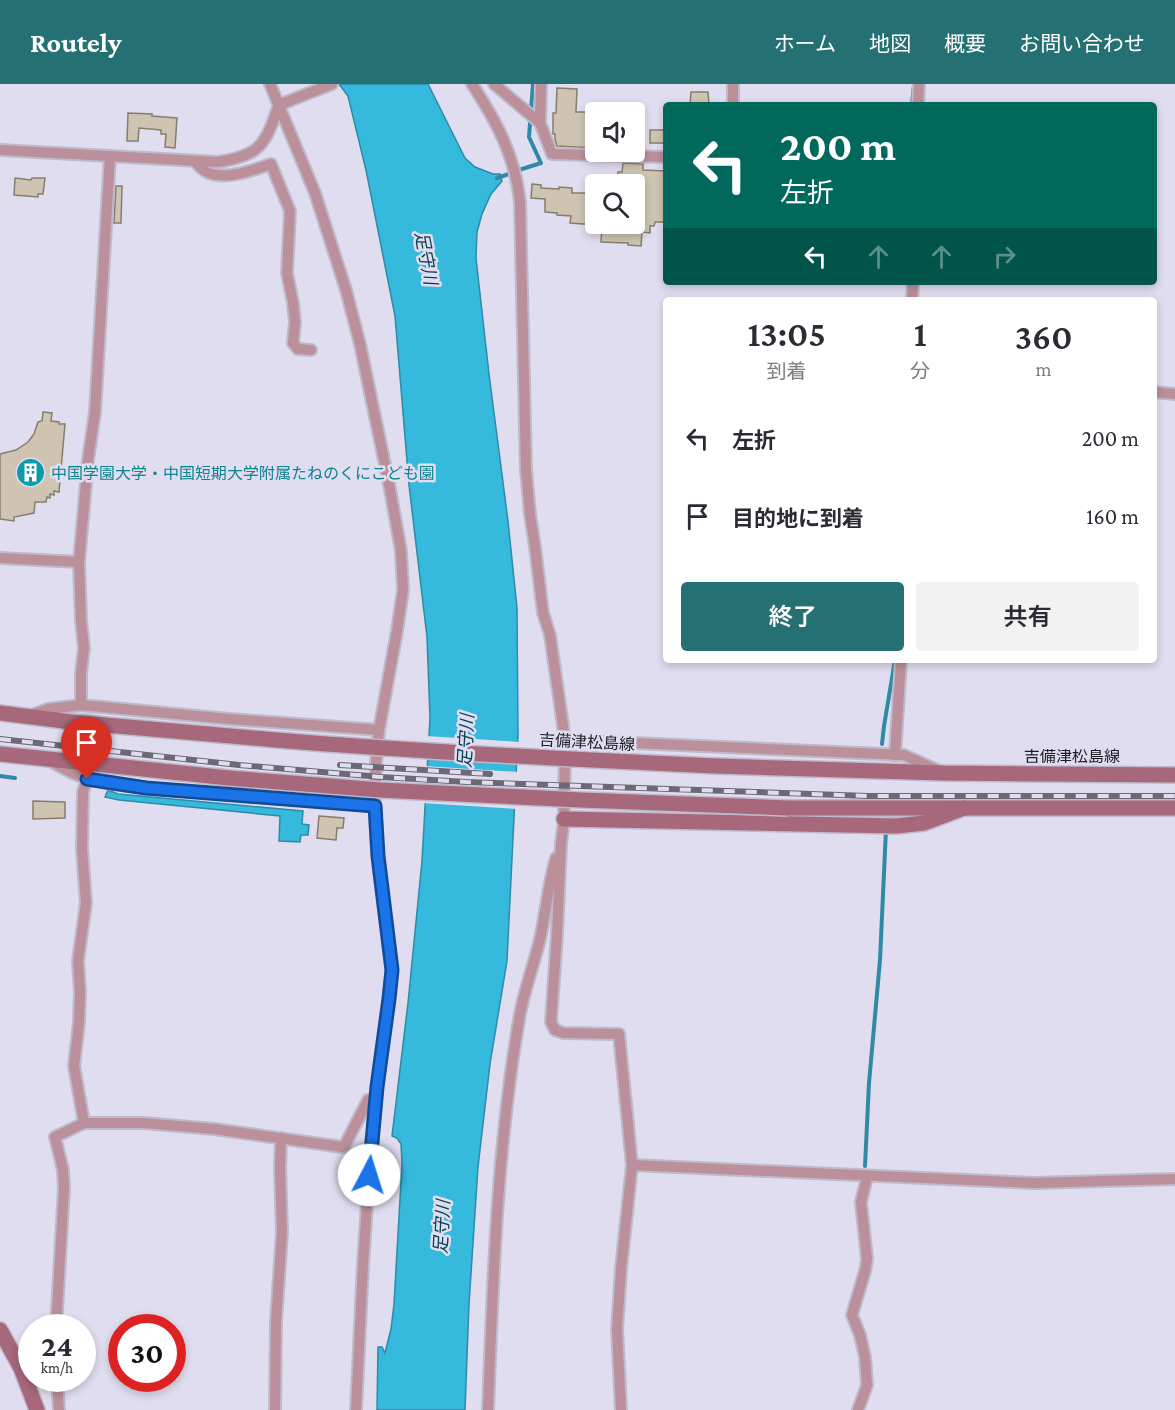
<!DOCTYPE html>
<html lang="ja">
<meta charset="utf-8">
<style>
:root{--surface:#fff;--page:#f2f2f3;--text:#2b2b33;--muted:#7c7c81;--accent:#257072}
body{margin:0;font-family:"Crimson Pro","Noto Sans JP",serif;background:var(--page);color:var(--text);height:100vh;display:flex;flex-direction:column;font-size:22px;white-space:nowrap}
*{box-sizing:border-box;margin:0}
p{font-size:20px;color:var(--muted)}
.icon{flex:none;width:33px;height:33px;fill:none;stroke:currentColor;stroke-width:2;stroke-linecap:round;stroke-linejoin:round}
.map{position:relative;flex:1;overflow:hidden}
.panel{position:absolute;left:663px;top:213px;width:494px;height:366px;display:flex;flex-direction:column;background:var(--surface);border-radius:6px;box-shadow:0 3px 9px #0003}
.panel>*{flex:none}
.banner{position:absolute;left:663px;top:18px;width:494px;height:183px;border-radius:6px;box-shadow:0 3px 9px #0003;background:#00695c;color:#fff;overflow:hidden}
.fabs{position:absolute;left:585px;top:18px;display:grid;gap:12px}
.fabs a{display:grid;place-items:center;width:60px;height:60px;border-radius:6px;background:var(--surface);box-shadow:0 3px 9px #0003;font-size:30px}
.speed{position:absolute;left:18px;top:1230px;display:flex;gap:12px;font-size:30px;font-weight:700;text-align:center}
.speed>*{display:grid;place-content:center;width:78px;height:78px;border-radius:50%;background:var(--surface);box-shadow:0 3px 9px #0003;line-height:1}
.speed small{font-size:15px;font-weight:400}
.speed .limit{border:9px solid #d22;background:#fff;color:#111}
.pin{position:absolute;display:grid;place-items:center;width:51px;height:51px;color:#fff;margin:-62px -26px;border-radius:50% 50% 50% 0;rotate:-45deg;box-shadow:0 0 6px #0007}
.pin .icon{rotate:45deg}
.me{position:absolute;width:66px;margin:-33px;rotate:5deg;stroke-linejoin:round;filter:drop-shadow(0 0 4px #0008)}
.turn{display:flex;align-items:center;gap:21px;height:126px;padding:0 18px;font-size:27px}
.turn .icon{width:78px;height:78px;stroke-width:2.5}
.turn b{display:block;font-size:42px;line-height:51px}
.lanes{display:flex;align-items:center;height:57px;padding:0 18px;background:#0003;justify-content:center;gap:30px;direction:ltr}
.lanes .off{opacity:.35}
.eta{display:flex;justify-content:space-evenly;align-items:center;height:102px;text-align:center}
.eta b{font-size:36px;font-weight:600;line-height:42px}
.button{display:flex;gap:12px;margin-top:auto;padding:12px 18px}
.button a{flex:1;height:69px;border-radius:6px;background:var(--accent);color:#fff;font-size:24px;font-weight:600;line-height:69px;text-align:center}
.button a+a{background:var(--page);color:var(--text)}
ul{padding:0;list-style:none}
li{display:flex;align-items:center;gap:18px;height:78px;padding:0 18px}
li div{flex:1}
li b{display:block;font-size:22px}
li em{font-style:normal}
header{display:flex;align-items:center;gap:36px;box-sizing:border-box;height:84px;padding:0 30px;background:var(--accent);color:#fff}
header strong{font-size:28px}
nav{display:flex;gap:33px;margin-inline-start:auto;font-size:21px}
.map>svg:first-child{display:block}
</style>
<header>
<strong>Routely</strong>
<nav><a>ホーム</a><a>地図</a><a>概要</a><a>お問い合わせ</a></nav>
</header>
<div class="map">
<svg width="1175" height="1326" viewBox="0 0 1175 1326">
<rect width="100%" height="100%" fill="#e1ddf0"/>
<g fill="#35b9dd" stroke="#2e8aa5" stroke-width="1.5">
<polygon points="339,0 428,0 465,74 475,83 493,90 500,90 502,97 491,110 482,130 477,148 476,174 489,290 508,437 517,524 518,651 507,877 490,980 478,1083 469,1220 465,1326 377,1326 378,1263 382,1263 385,1269 391,1245 394,1220 402,1080 401,1060 397,1054 392,1052 408,919 422,777 430,634 427,553 409,401 395,232 366,86 348,12"/>
<polygon points="108,706 118,710 303,727 302,740 309,741 308,751 301,751 300,758 279,757 280,732 119,716 105,713"/>
</g>
<g fill="#e1ddf0">
<polygon points="426,652 521,658 520,680 425,674"/>
<polygon points="424,682 520,688 519,705 423,699"/>
<polygon points="423,701 519,707 518,725 422,719"/>
</g>
<g fill="none" stroke-linecap="round" stroke-linejoin="round">
<g stroke="#2e8aa5" stroke-width="4">
<polyline points="912,21 914,1"/>
<polyline points="519,86 541,79 529,53 533,0"/>
<polyline points="497,94 509,90"/>
<polyline points="882,660 884,642 895,576"/>
<polyline points="0,692 15,694"/>
<polyline points="865,1082 869,999 880,876 886,745"/>
</g>
</g>
<g fill="#cfc4b2" stroke="#877d6d" stroke-width="1.5">
<polygon points="557,4 577,5 576,28 596,28 596,64 557,62 555,56 555,50 553,50 553,29 556,29"/>
<polygon points="691,8 708,8 709,21 690,21"/>
<polygon points="128,29 152,30 152,32 177,34 175,64 165,63 166,50 161,50 161,46 139,44 138,57 127,57"/>
<rect x="650" y="46" width="16" height="13"/>
<polygon points="623,79 643,80 643,86 666,87 666,138 655,138 654,142 650,142 650,149 642,148 641,162 628,161 628,159 601,158 602,140 634,140 634,100 618,100 618,88 622,88"/>
<polygon points="15,94 31,96 32,94 45,94 43,110 38,110 38,113 14,111"/>
<polygon points="532,100 541,101 541,104 559,105 559,103 572,104 572,109 586,109 586,112 596,112 596,141 570,139 571,132 557,131 557,129 545,128 545,115 531,114"/>
<polygon points="116,102 122,102 121,139 114,139"/>
<polygon points="43,328 52,329 51,337 59,338 59,340 65,340 59,408 54,407 54,411 50,410 50,414 47,413 46,418 35,418 34,429 14,433 14,437 0,435 0,370 16,366 28,358 34,350 38,338 42,337"/>
<polygon points="33,717 65,718 65,734 33,735"/>
<polygon points="319,732 344,734 343,744 337,744 336,756 317,754"/>
</g>
<g fill="none" stroke-linecap="round" stroke-linejoin="round">
<defs>
<g id="minor">
<polyline points="270,0 315,109 346,206 360,260 390,405 401,467 403,506 397,547 379,646 376,679 375,722 378,772 392,886 389,915 377,1003 369,1091 363,1180 356,1326"/>
<path d="M 472,0 C 497,38 515,72 520,118 L 526,386 L 530,430 L 535,463 L 543,529 L 550,551 L 565,656 L 564,735 L 561,760 L 557,850 L 551,938 L 555,946 L 564,949 L 619,950 L 632,1081 L 621,1185 L 617,1245 L 621,1326"/>
<polyline points="494,0 540,39 552,70 666,73"/>
<polyline points="733,21 733,0"/>
<polyline points="918,21 919,0"/>
<polyline points="540,39 541,0"/>
<path d="M 0,66 L 218,78 C 262,71 265,60 279,21 L 332,0"/>
<path d="M 194,77 C 198,80 201,85 205,87 C 223,98 253,86 271,80 L 290,127 L 287,189 L 293,219 L 295,238 L 293,259 L 298,265 L 311,266"/>
<polyline points="912,216 913,198"/>
<polyline points="1154,308 1175,310"/>
<polyline points="0,474 79,478 88,376 95,328 110,72"/>
<polyline points="79,478 81,536 84,564 81,589 81,621"/>
<polyline points="31,631 48,625 81,621 229,635 379,646"/>
<polyline points="565,656 904,671 939,687"/>
<polyline points="895,671 901,576"/>
<polyline points="52,678 70,688 87,695 106,699 146,704 375,722"/>
<polyline points="84,1039 143,1039 214,1045 342,1063 345,1061 368,1016 376,1015"/>
<polyline points="632,1081 1034,1099 1175,1095"/>
<polyline points="56,1244 64,1104 63,1086 55,1053 84,1039 74,982 79,938 80,908 78,877 86,819 82,765 83,708 87,695"/>
<polyline points="12,1269 32,1269"/>
<polyline points="57,1294 59,1326"/>
<polyline points="275,1326 276,1237 282,1148 280,1084 281,1054"/>
<path d="M 488,1326 C 493,1194 497,1061 520,930 C 525,904 534,880 540,855 C 546,828 548,800 556,774"/>
<polyline points="858,1326 867,1301 865,1273 860,1251 852,1231 865,1187 867,1175 861,1118 867,1093"/>
</g>
<g id="secondary">
<polyline points="0,629 72,638 276,656"/>
<polyline points="0,670 229,694"/>
<polyline points="716,682 943,689 1175,691"/>
<polyline points="788,724 1175,724"/>
<polyline points="564,735 896,742 924,739 964,724"/>
<polyline points="0,1246 21,1284 37,1326"/>
</g>
</defs>
<use href="#minor" stroke="#bebacb" stroke-width="14"/>
<use href="#secondary" stroke="#bebacb" stroke-width="18"/>
<use href="#minor" stroke="#bb909b" stroke-width="10"/>
<use href="#secondary" stroke="#a6687a" stroke-width="15"/>
<defs>
<g id="rail">
<polyline points="0,655 239,681 381,693 467,698 868,712 1175,712"/>
<polyline points="340,681 490,690"/>
</g>
</defs>
<use href="#rail" stroke="#6c6975" stroke-width="6"/>
<use href="#rail" stroke="#e1ddf0" stroke-width="4" stroke-dasharray="11" stroke-linecap="butt"/>
<defs>
<g id="secondary-bridge">
<path d="M 276,656 C 423,668 569,675 716,682"/>
<polyline points="229,694 380,706 581,716 788,724"/>
</g>
</defs>
<use href="#secondary-bridge" stroke="#bebacb" stroke-width="18" stroke-linecap="butt"/>
<use href="#secondary-bridge" stroke="#a6687a" stroke-width="15"/>
</g>
<g fill="none" stroke-linecap="round" stroke-linejoin="round">
<defs>
<polyline id="route" points="87,695 146,704 375,722 378,772 392,886 389,915 377,1003 369,1091"/>
</defs>
<use href="#route" stroke="#114b97" stroke-width="15"/>
<use href="#route" stroke="#1a73e8" stroke-width="10"/>
</g>
<defs>
<symbol id="building-disc" viewBox="-11 -11 22 22"><circle r="9.5" fill="#0f9aa8" stroke="#e1ddf0"/><path d="M-4-6H4V6H1V3H-1V6H-4ZM-2.5-4.3h1.7v1.8h-1.7ZM.8-4.3h1.7v1.8H.8ZM-2.5-1h1.7V.8h-1.7ZM.8-1h1.7V.8H.8Z" fill="#fff"/></symbol>
</defs>
<g fill-rule="evenodd">
<use href="#building-disc" x="14" y="372" width="33" height="33"/>
</g>
<g text-anchor="middle" dominant-baseline="central" stroke-width="5" stroke-linejoin="round" paint-order="stroke">
<g font-size="16" fill="#0d838f" stroke="#e1ddf0" text-anchor="start">
<text x="51" y="389">中国学園大学・中国短期大学附属たねのくにこども園</text>
</g>
<g font-size="16" fill="#1d1c22" stroke="#e1ddf0">
<text transform="translate(587 658) rotate(3)">吉備津松島線</text>
<text x="1072" y="672">吉備津松島線</text>
</g>
<g font-size="18" font-style="italic" fill="#084251" stroke="#e1ddf0">
<text transform="translate(426 174) rotate(79)">足守川</text>
<text transform="translate(466 657) rotate(-87)">足守川</text>
<text transform="translate(442 1143) rotate(-87)">足守川</text>
</g>
</g>
</svg>
<div class="fabs">
<a><svg class="icon" aria-label="sound" viewBox="0 0 24 24"><path d="M4 9h4l5-4v14l-5-4H4zM17 9q2 3 0 6"/></svg></a>
<a><svg class="icon" aria-label="search" viewBox="0 0 24 24"><circle cx="10" cy="10" r="6"/><path d="M15 15l6 6"/></svg></a>
</div>
<div class="speed"><div>24<small>km/h</small></div><div class="limit">30</div></div>
<div class="pin" style="left:87px;top:695px;background:#d93025"><svg class="icon" aria-label="arrive" viewBox="0 0 24 24"><path d="M6 21V4h12l-3 4 3 4H6"/></svg></div>
<svg class="me" style="left:369px;top:1091px" viewBox="-20 -20 40 40"><circle r="19" fill="#fff"/><path d="M0-13L10 11 0 6-10 11z" fill="#1a73e8"/></svg>
<div class="banner">
<div class="turn"><svg class="icon" aria-label="left" viewBox="0 0 24 24"><path d="M17 20v-9H6M10 6l-5 5 5 5"/></svg><div><b>200 m</b>左折</div></div>
<div class="lanes"><svg class="icon" aria-label="left" viewBox="0 0 24 24"><path d="M17 20v-9H6M10 6l-5 5 5 5"/></svg><svg class="icon off" aria-label="ahead" viewBox="0 0 24 24"><path d="M12 20V5M6 11l6-6 6 6"/></svg><svg class="icon off" aria-label="ahead" viewBox="0 0 24 24"><path d="M12 20V5M6 11l6-6 6 6"/></svg><svg class="icon off" aria-label="right" viewBox="0 0 24 24"><path d="M7 20v-9h11M14 6l5 5-5 5"/></svg></div>
</div>
<section class="panel">
<div class="eta">
<div><b>13:05</b><p>到着</p></div>
<div><b>1</b><p>分</p></div>
<div><b>360</b><p>m</p></div>
</div>
<ul>
<li><svg class="icon" aria-label="left" viewBox="0 0 24 24"><path d="M17 20v-9H6M10 6l-5 5 5 5"/></svg><div><b>左折</b></div><em>200 m</em></li>
<li><svg class="icon" aria-label="arrive" viewBox="0 0 24 24"><path d="M6 21V4h12l-3 4 3 4H6"/></svg><div><b>目的地に到着</b></div><em>160 m</em></li>
</ul>
<div class="button"><a>終了</a><a>共有</a></div>
</section>
</div>
